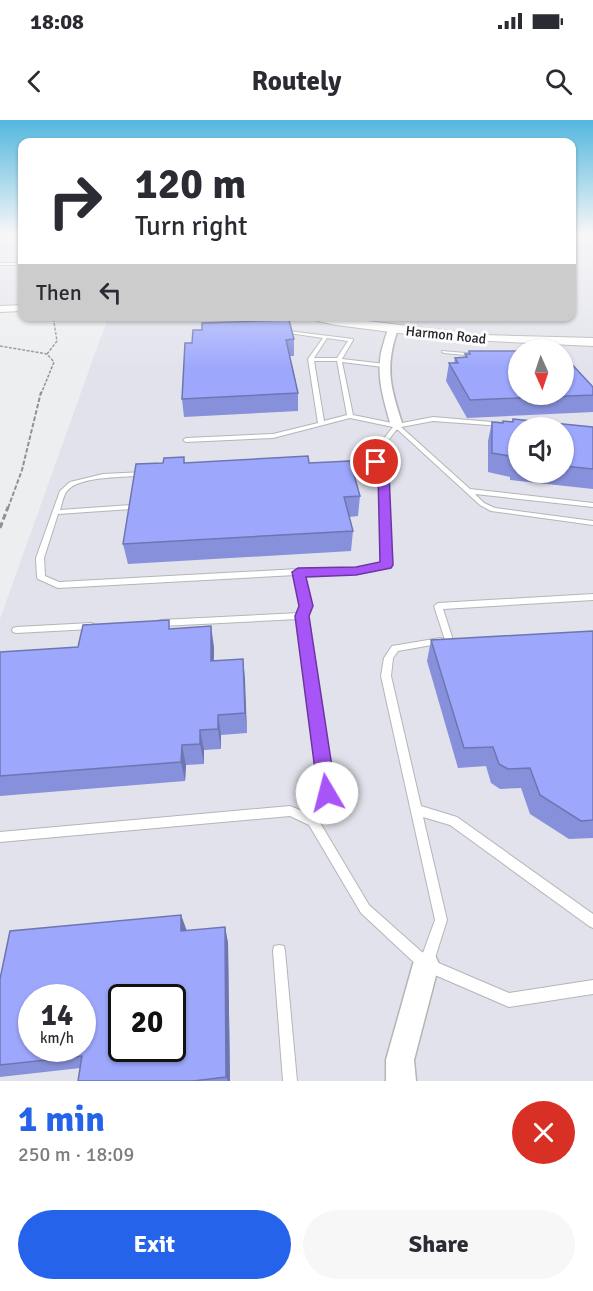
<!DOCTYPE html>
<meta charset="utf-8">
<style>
:root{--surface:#fff;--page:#f7f7f7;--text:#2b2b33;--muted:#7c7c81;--accent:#2563eb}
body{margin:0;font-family:Signika,sans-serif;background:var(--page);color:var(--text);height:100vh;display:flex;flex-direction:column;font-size:22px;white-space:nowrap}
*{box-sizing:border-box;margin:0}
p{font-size:20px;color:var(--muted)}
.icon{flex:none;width:33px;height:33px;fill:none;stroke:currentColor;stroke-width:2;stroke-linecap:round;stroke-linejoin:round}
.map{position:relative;height:961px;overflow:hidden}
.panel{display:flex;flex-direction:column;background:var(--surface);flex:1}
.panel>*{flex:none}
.guide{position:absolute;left:18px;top:18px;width:558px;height:183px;border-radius:12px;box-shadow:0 2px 4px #0004;background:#fff;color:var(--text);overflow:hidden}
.needle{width:39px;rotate:177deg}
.fabs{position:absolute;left:508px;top:219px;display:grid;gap:12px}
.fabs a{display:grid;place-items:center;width:66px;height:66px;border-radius:50%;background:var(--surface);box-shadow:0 2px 4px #0004;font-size:30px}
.speed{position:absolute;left:18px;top:864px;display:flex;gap:12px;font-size:30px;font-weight:700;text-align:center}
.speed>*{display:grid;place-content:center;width:78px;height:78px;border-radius:50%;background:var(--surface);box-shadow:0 2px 4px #0004;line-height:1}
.speed small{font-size:15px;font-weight:400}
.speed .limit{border:3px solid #111;border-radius:9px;background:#fff;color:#111}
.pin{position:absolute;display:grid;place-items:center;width:51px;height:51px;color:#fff;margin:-26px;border:3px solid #fff;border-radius:50%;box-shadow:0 2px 6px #0007}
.me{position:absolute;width:66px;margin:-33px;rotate:352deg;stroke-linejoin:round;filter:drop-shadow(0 0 4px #0008)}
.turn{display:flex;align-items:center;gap:21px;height:126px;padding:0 18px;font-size:27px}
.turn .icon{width:78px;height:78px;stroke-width:2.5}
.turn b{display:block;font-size:42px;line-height:51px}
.then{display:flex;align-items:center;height:57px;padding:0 18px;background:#0003;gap:12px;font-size:22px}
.round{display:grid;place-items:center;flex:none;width:63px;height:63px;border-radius:32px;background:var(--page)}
.head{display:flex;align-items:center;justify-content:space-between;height:102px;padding:0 18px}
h1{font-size:36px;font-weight:800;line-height:45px;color:var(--accent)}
.primary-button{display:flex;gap:12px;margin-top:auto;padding:12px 18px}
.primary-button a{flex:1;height:69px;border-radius:36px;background:var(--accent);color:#fff;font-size:24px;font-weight:800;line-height:69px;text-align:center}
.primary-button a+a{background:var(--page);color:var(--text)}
.status{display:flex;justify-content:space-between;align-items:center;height:42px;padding:0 30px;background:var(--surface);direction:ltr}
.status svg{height:16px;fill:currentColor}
header{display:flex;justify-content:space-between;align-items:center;height:78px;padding:0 18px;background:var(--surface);font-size:27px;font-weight:800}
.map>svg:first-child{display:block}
</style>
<div class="status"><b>18:08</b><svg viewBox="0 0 49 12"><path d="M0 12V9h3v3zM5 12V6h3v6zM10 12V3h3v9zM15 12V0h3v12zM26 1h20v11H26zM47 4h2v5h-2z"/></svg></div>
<header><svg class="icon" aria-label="back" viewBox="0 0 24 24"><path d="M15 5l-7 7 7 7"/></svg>Routely<svg class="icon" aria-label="search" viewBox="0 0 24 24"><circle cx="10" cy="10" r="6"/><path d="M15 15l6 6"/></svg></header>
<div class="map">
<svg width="593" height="961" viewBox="0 0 593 961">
<rect width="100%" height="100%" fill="#edeeef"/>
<g fill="#e1e2eb" fill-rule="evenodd">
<polygon points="0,113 22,113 22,185 0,187"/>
<polygon points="572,113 593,113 593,219 518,219 322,197 572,196"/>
<path d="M 270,196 L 473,222 L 593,226 L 593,961 L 0,961 L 0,499 L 108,197 ZM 519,230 L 564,230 L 564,274 L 519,274 ZM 519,308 L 564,308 L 564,352 L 519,352 ZM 32,878 L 82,878 L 82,928 L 32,928 ZM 122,878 L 172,878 L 172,928 L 122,928 Z"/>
</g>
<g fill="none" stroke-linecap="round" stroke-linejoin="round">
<defs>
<g id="service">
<rect x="0" y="143" width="22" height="2"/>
<polygon points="413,196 433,198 443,196 433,200"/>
<path d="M 280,210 L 353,219 L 353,220 L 342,239 L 385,244 L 385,246 L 383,247 L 342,242 L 353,295 L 397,304 L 433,297 L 504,303 L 505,304 L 502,306 L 433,301 L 401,307 L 470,369 L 593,383 L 593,387 L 475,374 L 484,383 L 495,388 L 593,401 L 593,405 L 491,391 L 480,385 L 397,309 L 387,322 L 379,342 L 386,353 L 390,445 L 389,447 L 356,454 L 303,455 L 310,486 L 306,496 L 332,673 L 319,701 L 369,785 L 423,833 L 435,800 L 381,556 L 384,538 L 392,526 L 440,518 L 443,519 L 444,521 L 443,523 L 398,531 L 393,538 L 391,556 L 421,686 L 457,697 L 593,794 L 593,808 L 589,806 L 450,705 L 423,697 L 447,800 L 434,841 L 509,873 L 593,860 L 593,874 L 509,887 L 421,849 L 361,793 L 309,705 L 290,696 L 0,722 L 0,712 L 290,686 L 310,694 L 322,673 L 298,499 L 161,506 L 158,505 L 157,503 L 158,501 L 161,500 L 299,493 L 302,486 L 295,455 L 58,468 L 38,459 L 37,457 L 36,438 L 60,371 L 70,362 L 103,354 L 144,352 L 146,353 L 146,355 C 126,358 80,355 67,371 C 63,376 62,384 60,390 L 131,385 L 135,387 L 131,389 L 58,394 L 44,438 L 45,456 L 59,462 L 298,449 L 356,448 L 382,443 L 380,353 L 374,344 L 339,346 L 336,344 L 339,342 L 374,340 L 381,322 L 393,307 L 350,298 L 273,318 L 186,322 L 183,320 L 186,318 L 273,314 L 318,303 L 308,239 L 323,218 L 282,212 L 280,212 ZM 327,218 L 348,221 L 337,238 L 314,238 ZM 314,241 L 337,241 L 347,295 L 324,301 Z"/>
<polygon points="536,221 538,221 542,230 537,230 534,222"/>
<polygon points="442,231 477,234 479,235 477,236 444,233 442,232"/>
<polygon points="593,474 593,480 443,489 453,520 452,522 446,522 445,520 434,486 438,483"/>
<polygon points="91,503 94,504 95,506 94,508 91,509 16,513 13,512 12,510 13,508 16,507"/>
<polygon points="279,825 284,826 285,831 297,961 283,961 273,831 274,826"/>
</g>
<g id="minor">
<path d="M 393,206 L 398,209 C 384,248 391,269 403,306 L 397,310 L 391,306 C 383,277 374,251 384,222 C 386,215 387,209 393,206 Z"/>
<polygon points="426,831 435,835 439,844 414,940 416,961 386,961 386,940 413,844 417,835"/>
</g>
<g id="tertiary">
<polygon points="22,185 22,191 0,192 0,186"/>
<polygon points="295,196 326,196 482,215 593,218 593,226 446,219 336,205"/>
</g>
</defs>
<use href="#service" stroke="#b4b5b6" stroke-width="2"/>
<use href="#minor" stroke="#b4b5b6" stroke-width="3"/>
<use href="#tertiary" stroke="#b4b5b6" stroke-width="2"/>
<g stroke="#909191" stroke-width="1.5" stroke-dasharray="3 1.5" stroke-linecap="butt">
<polyline points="248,196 279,201"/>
<polyline points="0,226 47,234 54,242 41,274"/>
<polyline points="47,234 57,221 53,196"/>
</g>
<polyline stroke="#909191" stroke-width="2" stroke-dasharray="4.5 2" stroke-linecap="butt" points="8,388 22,350 41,272"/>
<polyline stroke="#909191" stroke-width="3" stroke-dasharray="6 3" stroke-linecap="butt" points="0,408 8,387"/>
<use href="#service" fill="#fff" fill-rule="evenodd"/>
<use href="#minor" fill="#fff" fill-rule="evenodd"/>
<use href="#tertiary" fill="#fff" fill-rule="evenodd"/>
</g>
<g fill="#8790da" fill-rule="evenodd">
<polygon points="294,219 294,236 290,236 298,273 298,291 184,297 182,279 185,223"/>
<polygon points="469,231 593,267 593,292 467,298 446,261 449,243 454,243 455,238 465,237 465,234 468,234"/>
<path d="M 513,299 L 593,307 L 593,369 L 510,360 L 510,357 L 488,352 L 488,321 L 492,302 L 502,303 L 503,301 L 512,301 ZM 519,308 L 564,308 L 564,352 L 519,352 Z"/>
<polygon points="163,343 309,343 360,376 358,396 349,397 353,411 351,431 128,444 123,424"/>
<polygon points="171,509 214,527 214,541 243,539 247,613 221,615 221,629 204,630 204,644 186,645 185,661 0,676 0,532 78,527"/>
<polygon points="593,511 593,718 569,719 530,694 521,668 500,669 491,663 486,646 458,648 427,541 431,520"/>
<polygon points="181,795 186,811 225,807 228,823 230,961 78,961 80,948 0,957 0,859"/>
</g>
<g fill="#6e76b1">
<polygon points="211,506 214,527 213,561 211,541"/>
<polygon points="243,539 245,559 247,613 245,593"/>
<polygon points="218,595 221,615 221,629 218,609"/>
<polygon points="200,610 204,630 204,644 200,624"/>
<polygon points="182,625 186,645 185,661 181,642"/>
<polygon points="181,795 187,811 181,811"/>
<polygon points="225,807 228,823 230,961 228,961 226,957"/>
</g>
<g fill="#9da8fd" stroke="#6e76b1" stroke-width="1.5" fill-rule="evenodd">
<polygon points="289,200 294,219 286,220 298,273 182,279 185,223 192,223 193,210 202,210 202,203"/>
<polygon points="469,231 519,231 519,274 564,274 564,239 567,239 593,267 593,275 470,280 449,243 458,243 455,238 467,237 465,234 470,234"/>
<polygon points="513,299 593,307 593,349 564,346 564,308 519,308 519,341 515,340 515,337 492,333 492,302 503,303 503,301 513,302"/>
<polygon points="308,336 309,343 350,341 360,376 344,377 353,411 123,424 136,344 163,343 164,338 184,337 184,343"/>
<polygon points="169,500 169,509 211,506 211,541 243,539 245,593 218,595 218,609 200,610 200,624 182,625 181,642 0,656 0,532 78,527 83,505"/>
<polygon points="593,511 593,700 581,701 540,675 530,648 508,649 499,644 493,627 464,628 431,520"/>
<path d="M 181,795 L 181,811 L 225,807 L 226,957 L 193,961 L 78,961 L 82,936 L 0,945 L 0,859 L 10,811 ZM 32,878 L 82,878 L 82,928 L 32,928 ZM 122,878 L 172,878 L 172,928 L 122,928 Z"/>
</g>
<linearGradient id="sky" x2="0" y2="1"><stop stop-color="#53b7de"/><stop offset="0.46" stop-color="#f7f7f8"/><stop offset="1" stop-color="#f7f7f8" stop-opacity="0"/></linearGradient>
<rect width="593" height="248" fill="url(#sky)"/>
<polygon fill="#a855f7" stroke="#6d37a1" stroke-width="1.5" points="373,340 380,340 389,353 393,445 391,448 356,455 306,457 313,486 309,496 336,673 333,679 327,681 321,679 318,673 295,496 299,486 292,452 298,448 356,447 380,442 378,353 371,342"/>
<g text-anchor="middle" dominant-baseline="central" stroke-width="6" stroke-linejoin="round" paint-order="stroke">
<g font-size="14" fill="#242424" stroke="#fbfbfd">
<text transform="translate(446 215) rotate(6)">Harmon Road</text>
</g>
</g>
</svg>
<div class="fabs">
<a><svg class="needle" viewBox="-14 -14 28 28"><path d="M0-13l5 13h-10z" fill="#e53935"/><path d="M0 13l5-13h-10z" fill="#7c7c81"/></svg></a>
<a><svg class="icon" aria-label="sound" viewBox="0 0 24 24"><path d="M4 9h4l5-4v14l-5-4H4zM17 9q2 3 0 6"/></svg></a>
</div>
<div class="speed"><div>14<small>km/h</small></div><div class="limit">20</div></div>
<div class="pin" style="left:376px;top:342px;background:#d93025"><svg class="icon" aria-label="arrive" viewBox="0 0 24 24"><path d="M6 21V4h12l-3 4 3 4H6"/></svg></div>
<svg class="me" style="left:327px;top:673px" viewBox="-20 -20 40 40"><circle r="19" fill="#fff"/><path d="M0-13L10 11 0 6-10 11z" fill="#a855f7"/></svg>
<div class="guide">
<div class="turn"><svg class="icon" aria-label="right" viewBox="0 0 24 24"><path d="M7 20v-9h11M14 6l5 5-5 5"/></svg><div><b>120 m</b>Turn right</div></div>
<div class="then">Then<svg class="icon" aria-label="left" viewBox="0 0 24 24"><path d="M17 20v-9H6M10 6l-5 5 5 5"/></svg></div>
</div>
</div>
<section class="panel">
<div class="head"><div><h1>1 min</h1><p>250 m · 18:09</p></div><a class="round" style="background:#d93025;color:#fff"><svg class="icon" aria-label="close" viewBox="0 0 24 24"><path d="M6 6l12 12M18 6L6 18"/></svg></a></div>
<div class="primary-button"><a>Exit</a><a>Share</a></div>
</section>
